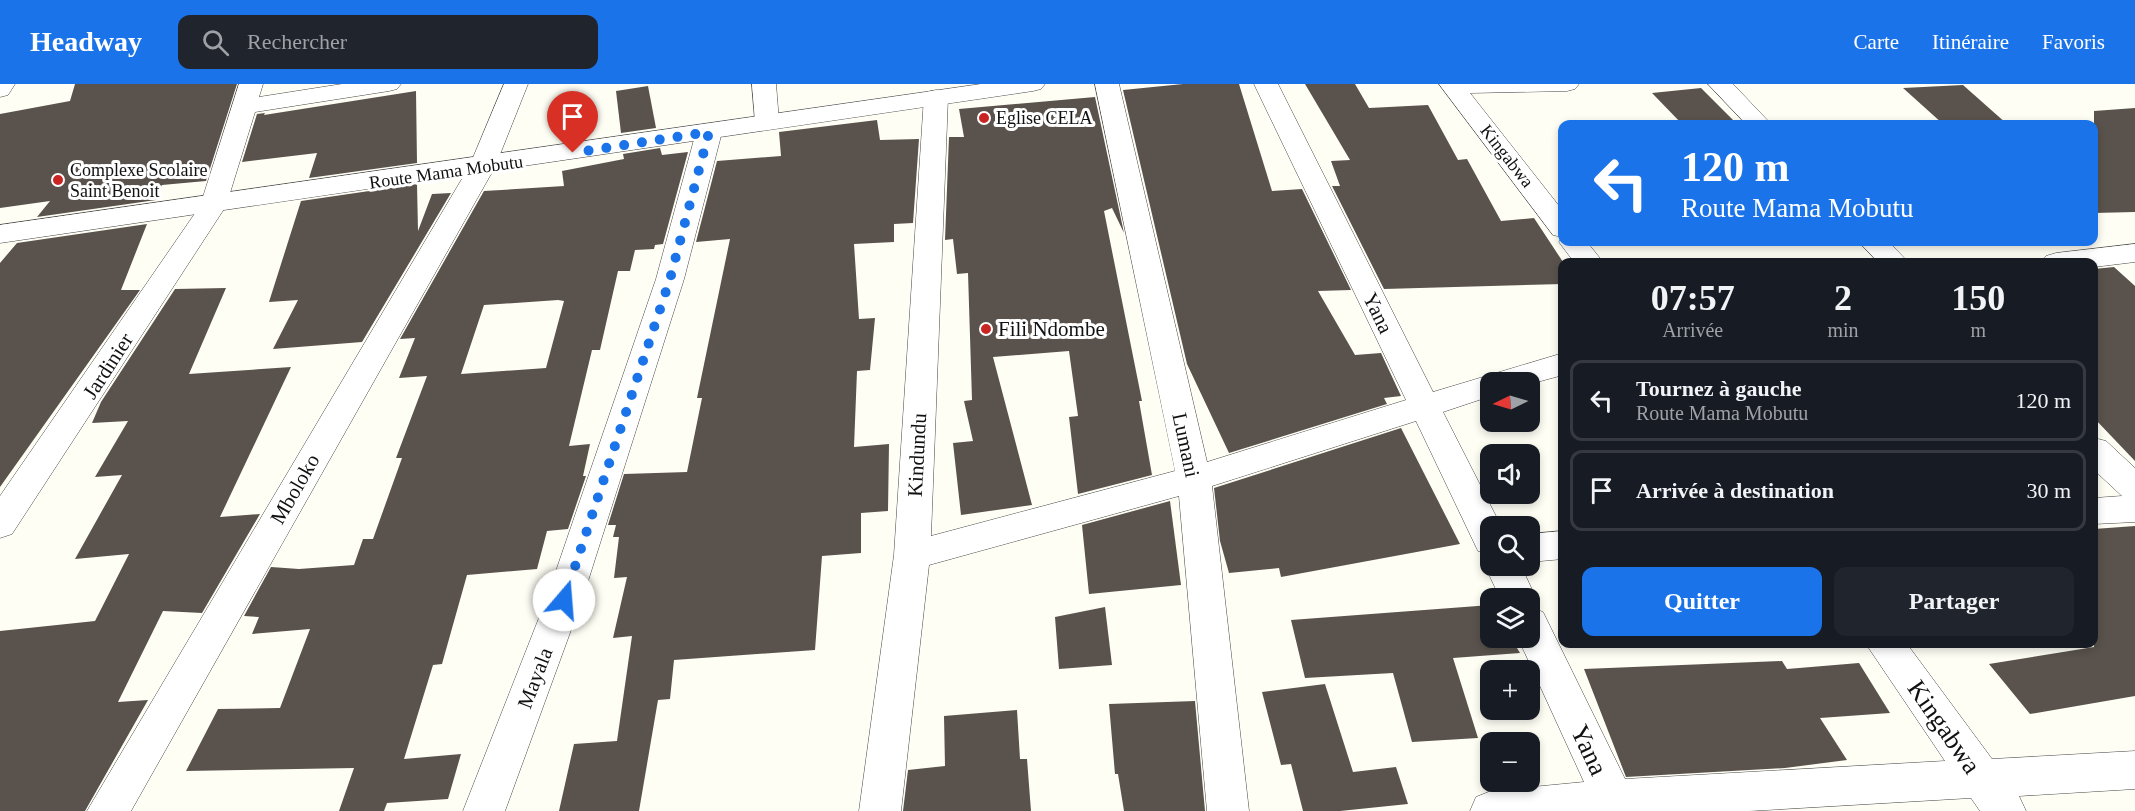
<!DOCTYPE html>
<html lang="fr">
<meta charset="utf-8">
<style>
:root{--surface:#171b24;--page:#20242c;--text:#f1f3f6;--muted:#9ea1a6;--line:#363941;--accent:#1a73e8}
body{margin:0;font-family:"Times New Roman",serif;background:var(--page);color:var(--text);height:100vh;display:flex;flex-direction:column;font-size:22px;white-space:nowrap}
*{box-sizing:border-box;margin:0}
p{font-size:20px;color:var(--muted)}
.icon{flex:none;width:33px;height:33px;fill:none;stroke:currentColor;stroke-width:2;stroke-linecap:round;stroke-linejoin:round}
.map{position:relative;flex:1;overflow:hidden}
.sheet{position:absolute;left:1558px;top:174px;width:540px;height:390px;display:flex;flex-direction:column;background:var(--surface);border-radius:12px;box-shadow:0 3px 9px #0003}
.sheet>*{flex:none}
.top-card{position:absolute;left:1558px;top:36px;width:540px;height:126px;border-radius:12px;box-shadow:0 3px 9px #0003;background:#1a73e8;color:#fff;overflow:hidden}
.needle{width:39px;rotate:265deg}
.controls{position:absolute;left:1480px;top:288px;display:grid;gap:12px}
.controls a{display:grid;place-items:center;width:60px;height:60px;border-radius:12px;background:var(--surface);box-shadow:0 3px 9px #0003;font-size:30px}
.pin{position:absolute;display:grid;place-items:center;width:51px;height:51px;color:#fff;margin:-62px -26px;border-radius:50% 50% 50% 0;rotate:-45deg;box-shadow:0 0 6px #0007}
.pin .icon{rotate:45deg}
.me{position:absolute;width:66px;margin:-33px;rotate:18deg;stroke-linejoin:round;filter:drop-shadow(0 0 4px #0008)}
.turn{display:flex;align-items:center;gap:21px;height:126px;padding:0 24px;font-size:27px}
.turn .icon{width:78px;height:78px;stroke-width:2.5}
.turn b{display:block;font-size:42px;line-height:51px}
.eta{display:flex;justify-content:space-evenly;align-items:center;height:102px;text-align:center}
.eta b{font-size:36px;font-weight:700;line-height:42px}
.cta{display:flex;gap:12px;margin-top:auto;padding:12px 24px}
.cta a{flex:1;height:69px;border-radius:12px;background:var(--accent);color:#fff;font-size:24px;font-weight:700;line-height:69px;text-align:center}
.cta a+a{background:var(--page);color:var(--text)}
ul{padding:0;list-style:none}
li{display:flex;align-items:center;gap:18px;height:81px;margin:0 12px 9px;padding:0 12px;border:3px solid var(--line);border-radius:12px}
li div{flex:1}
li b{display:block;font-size:22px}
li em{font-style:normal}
header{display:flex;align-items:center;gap:36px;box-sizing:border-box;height:84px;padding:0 30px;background:var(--accent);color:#fff}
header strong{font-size:28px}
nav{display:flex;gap:33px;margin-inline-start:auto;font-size:21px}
.search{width:420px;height:54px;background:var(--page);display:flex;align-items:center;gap:15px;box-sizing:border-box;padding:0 21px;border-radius:12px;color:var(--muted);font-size:22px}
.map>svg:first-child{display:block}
</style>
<header>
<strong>Headway</strong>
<div class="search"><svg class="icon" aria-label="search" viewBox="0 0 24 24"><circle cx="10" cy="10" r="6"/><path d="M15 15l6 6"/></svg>Rechercher</div>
<nav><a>Carte</a><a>Itinéraire</a><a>Favoris</a></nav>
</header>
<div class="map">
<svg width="2135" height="727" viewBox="0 0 2135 727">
<rect width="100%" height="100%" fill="#fffef5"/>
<g fill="#5a534d" fill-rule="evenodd">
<polygon points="75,0 237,0 206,97 162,101 156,116 37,133 50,117 0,124 0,30 70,17"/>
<polygon points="1183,0 1239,0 1272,107 1302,105 1351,206 1318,207 1355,271 1381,269 1401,312 1384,314 1387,320 1229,369 1187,280 1123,6"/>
<polygon points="1305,0 1355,0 1369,24 1428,21 1458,76 1467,75 1501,137 1534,134 1563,178 1563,200 1384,205 1332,102 1340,102 1331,77 1350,76"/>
<polygon points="1963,1 2007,40 1943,40 1903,4"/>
<polygon points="648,2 656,44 621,49 616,7"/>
<polygon points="1701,4 1737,40 1682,40 1652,9"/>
<polygon points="416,7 417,79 309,94 317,69 242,78 257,30 265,29 264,31"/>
<polygon points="1095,13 1124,149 1112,124 1104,127 1142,317 1139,317 1152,391 1078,410 1069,333 1078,332 1069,267 993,273 1032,421 961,431 953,359 973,357 964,317 972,316 968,189 957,190 953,155 945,156 949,53 964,53 959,25"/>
<polygon points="2135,24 2135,128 2094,129 2094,27"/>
<polygon points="877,36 880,56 919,55 913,139 894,140 894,158 854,160 859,235 875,234 870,286 857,287 854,363 889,360 888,427 861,429 861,469 822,472 815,566 674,576 670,615 658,616 639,727 559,727 574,660 617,657 632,552 613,554 627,493 614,494 619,453 613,453 616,441 608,441 624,390 687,388 702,314 697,314 730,155 696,158 717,77 781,72 779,48"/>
<path d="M 660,64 L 662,71 L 688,68 L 663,160 L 655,161 L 654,165 L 635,166 L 630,187 L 618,187 L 600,266 L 592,266 L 569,362 L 590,360 L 583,392 L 586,392 L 568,445 L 547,447 L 537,485 L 467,491 L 442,580 L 433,581 L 404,675 L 461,670 L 448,715 L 387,719 L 384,727 L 339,727 L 354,684 L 186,687 L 218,625 L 280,624 L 310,545 L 252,550 L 259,533 L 244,532 L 271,483 L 299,485 L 354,481 L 363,455 L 373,455 L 402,374 L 396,374 L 427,292 L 399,294 L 415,254 L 400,255 L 484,107 L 564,102 L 562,87 L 624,75 L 623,70 ZM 558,216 L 564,217 L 546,284 L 461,290 L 484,221 Z"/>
<polygon points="417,100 418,147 432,110 451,109 362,258 273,265 298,216 269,218 301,117"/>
<polygon points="147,140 121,206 140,206 0,403 0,179 17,159"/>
<polygon points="2114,183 2135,202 2135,377 2094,334 2094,185"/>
<polygon points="226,204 189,290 291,283 220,433 260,430 202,529 163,527 118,618 148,616 85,727 0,727 0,547 95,537 129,470 75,475 122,391 95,393 128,337 92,339 101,318 175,205"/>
<polygon points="1401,344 1460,460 1281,493 1279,484 1229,489 1220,457 1214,404"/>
<polygon points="1170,417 1181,501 1089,510 1082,441"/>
<polygon points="2135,442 2135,612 2030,630 1989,580 2094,563 2094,445"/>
<polygon points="1491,521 1491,554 1511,554 1520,569 1453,574 1478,654 1412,658 1393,589 1305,594 1291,536"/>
<polygon points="1105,523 1112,581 1059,585 1055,533"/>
<polygon points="1782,577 1787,585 1859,579 1890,629 1820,634 1847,676 1785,684 1626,693 1584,585"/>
<polygon points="1325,600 1353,688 1396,683 1408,720 1340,727 1303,727 1291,680 1281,681 1262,608"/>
<polygon points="1195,617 1205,727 1124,727 1118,690 1115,690 1109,620"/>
<polygon points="1017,626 1020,675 1027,675 1031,727 903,727 908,686 945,682 944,632"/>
</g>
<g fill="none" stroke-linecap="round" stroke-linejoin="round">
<defs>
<g id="minor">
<polygon points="0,0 15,0 8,11 0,13"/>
<polygon points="239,0 263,0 259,13 342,0 401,0 397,5 389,7 255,28 226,122 12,450 0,454 0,412 200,122"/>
<polygon points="504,0 528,0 495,83 131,727 87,727 469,83"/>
<polygon points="752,0 776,0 779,37 776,42 767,44 758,42 755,37"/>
<polygon points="1095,0 1119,0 1207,378 1406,316 1254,0 1278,0 1433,308 1563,269 1563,291 1530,300 1491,298 1491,312 1443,328 1501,442 1491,442 1491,471 1478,467 1416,337 1212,402 1249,727 1207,727 1179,412 929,481 901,727 859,727 894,471 924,13 927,8 936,6 945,8 948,13 931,452 1175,387"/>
<polygon points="1439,0 1579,0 1575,5 1567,7 1470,9 1563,127 1563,158 1587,158 1603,178 1574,178 1559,158 1562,153 1553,151"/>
<polygon points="1708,0 1733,0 1771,40 1746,40"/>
<polygon points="709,40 718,43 722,48 684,195 582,516 505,727 463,727 546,516 656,195 696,48 700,43"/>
<polygon points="1859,158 1889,158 1908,178 1878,178"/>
<polygon points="2135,160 2135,178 2094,183 2094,178 2042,178 2046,172 2056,169"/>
<polygon points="2094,354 2106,357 2135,384 2135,438 2094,440 2094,414 2122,412 2094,386"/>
<polygon points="1563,447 1563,475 1530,478 1530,450"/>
<polygon points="1490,472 1491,482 1521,482 1536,514 1532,524 1543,528 1625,695 1945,677 1866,560 1907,560 1992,675 2135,667 2135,705 2019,712 2026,727 1980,727 1971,714 1749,727 1470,727 1476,713 1491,707 1584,698 1518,554 1530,554 1530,514 1500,514 1485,482"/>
</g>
<polygon id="tertiary" points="981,0 1045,0 1041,5 1033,7 0,159 0,141"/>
</defs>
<use href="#minor" stroke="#444" stroke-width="1"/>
<use href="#tertiary" stroke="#444" stroke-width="1"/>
<use href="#minor" fill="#fff" fill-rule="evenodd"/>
<use href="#tertiary" fill="#fff" fill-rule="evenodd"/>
</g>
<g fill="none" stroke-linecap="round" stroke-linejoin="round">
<polyline stroke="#1a73e8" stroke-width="10" stroke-dasharray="0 18" points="564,516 670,195 709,48 573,69"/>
</g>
<g fill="#c82422" stroke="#fff" stroke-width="2">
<circle cx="984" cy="34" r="6"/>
<circle cx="58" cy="96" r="6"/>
<circle cx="986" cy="245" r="6"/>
</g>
<g text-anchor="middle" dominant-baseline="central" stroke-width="6" stroke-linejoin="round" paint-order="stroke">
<g font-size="18" fill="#111" stroke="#fff" text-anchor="start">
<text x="996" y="34">Eglise CELA</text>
<text x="70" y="86">Complexe Scolaire<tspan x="70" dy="21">Saint Benoit</tspan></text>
</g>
<g font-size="18" fill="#111" stroke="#fff">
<text transform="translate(1507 72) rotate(52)">Kingabwa</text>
<text transform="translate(446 88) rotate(-8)">Route Mama Mobutu</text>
</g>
<g font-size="21" fill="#111" stroke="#fff">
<text transform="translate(1378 229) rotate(64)">Yana</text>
<text transform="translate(108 282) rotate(-57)">Jardinier</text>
<text transform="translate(1186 361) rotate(78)">Lumani</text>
<text transform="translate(917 371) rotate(-87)">Kindundu</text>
<text transform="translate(295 405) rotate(-60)">Mboloko</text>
<text transform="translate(535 594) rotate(-69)">Mayala</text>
</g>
<g font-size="21" fill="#111" stroke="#fff" text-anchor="start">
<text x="998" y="245">Fili Ndombe</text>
</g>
<g font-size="26" fill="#111" stroke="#fff">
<text transform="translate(1944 643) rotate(55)">Kingabwa</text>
<text transform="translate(1589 666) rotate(65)">Yana</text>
</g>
</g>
</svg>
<div class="controls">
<a><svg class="needle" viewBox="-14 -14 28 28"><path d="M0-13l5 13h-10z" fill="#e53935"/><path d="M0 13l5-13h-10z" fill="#9ea1a6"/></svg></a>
<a><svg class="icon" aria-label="sound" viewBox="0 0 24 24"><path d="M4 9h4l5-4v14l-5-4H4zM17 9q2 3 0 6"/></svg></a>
<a><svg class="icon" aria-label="search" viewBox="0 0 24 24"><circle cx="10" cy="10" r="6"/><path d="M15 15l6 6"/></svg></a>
<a><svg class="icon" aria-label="layers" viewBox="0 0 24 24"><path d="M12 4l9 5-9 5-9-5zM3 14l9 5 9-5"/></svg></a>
<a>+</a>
<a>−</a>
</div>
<div class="pin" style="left:573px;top:69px;background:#d93025"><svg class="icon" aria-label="arrive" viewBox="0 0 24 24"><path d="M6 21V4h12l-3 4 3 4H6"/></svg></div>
<svg class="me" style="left:564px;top:516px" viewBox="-20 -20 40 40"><circle r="19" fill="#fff"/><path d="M0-13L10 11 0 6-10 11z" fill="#1a73e8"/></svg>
<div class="top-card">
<div class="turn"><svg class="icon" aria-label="left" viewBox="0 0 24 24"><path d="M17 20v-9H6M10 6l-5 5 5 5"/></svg><div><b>120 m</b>Route Mama Mobutu</div></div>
</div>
<section class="sheet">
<div class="eta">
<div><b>07:57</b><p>Arrivée</p></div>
<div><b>2</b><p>min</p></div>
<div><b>150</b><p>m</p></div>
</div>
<ul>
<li><svg class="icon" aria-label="left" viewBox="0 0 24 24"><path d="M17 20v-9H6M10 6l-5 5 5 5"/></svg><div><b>Tournez à gauche</b><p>Route Mama Mobutu</p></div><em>120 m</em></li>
<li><svg class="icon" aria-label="arrive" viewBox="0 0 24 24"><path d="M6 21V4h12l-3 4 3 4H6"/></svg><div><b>Arrivée à destination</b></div><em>30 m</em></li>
</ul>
<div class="cta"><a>Quitter</a><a>Partager</a></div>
</section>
</div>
